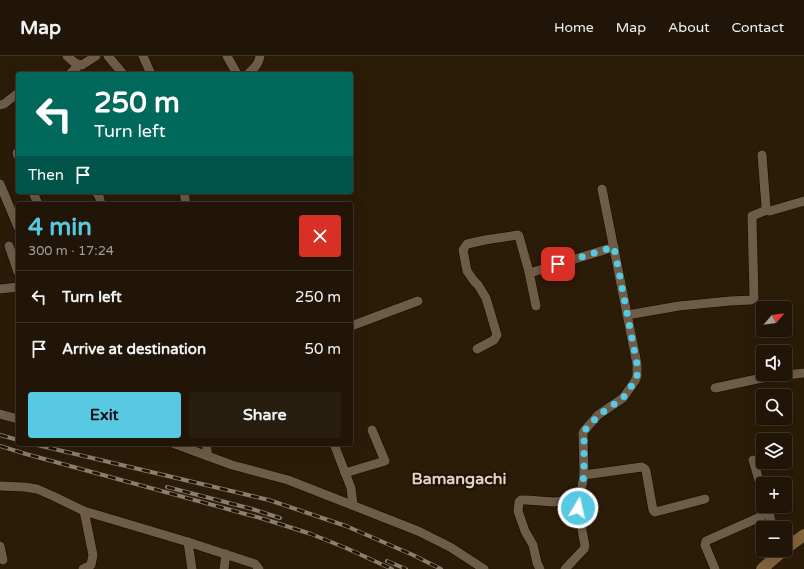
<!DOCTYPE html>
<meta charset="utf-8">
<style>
:root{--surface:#201506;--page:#281e10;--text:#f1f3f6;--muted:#a29f9b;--line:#3d3428;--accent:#58c9e3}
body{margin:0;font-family:"Varela Round",sans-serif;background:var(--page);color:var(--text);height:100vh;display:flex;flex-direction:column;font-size:15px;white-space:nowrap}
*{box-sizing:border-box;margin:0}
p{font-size:13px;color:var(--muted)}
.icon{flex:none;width:22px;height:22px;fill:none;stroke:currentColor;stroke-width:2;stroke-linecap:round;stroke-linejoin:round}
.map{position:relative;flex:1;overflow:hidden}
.drawer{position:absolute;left:16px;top:146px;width:337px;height:244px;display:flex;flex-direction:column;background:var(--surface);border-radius:4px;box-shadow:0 4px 16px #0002,0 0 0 1px var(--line)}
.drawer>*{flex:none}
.hud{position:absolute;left:16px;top:16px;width:337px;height:122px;border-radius:4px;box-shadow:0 4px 16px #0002,0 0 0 1px var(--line);background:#00695c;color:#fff;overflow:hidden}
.needle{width:26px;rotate:62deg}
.controls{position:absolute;left:756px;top:245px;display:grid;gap:8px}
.controls a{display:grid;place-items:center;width:36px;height:36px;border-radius:4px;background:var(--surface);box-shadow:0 4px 16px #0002,0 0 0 1px var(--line);font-size:20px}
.pin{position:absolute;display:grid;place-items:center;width:34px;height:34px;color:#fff;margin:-17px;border-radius:8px;box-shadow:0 2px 6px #0006}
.me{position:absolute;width:44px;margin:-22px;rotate:9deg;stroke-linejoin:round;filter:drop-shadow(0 0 3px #0008)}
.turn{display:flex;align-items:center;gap:14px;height:84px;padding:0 12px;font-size:18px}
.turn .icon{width:52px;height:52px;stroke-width:2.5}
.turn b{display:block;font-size:28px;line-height:34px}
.then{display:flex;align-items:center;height:38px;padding:0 12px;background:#0003;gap:8px;font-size:15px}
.round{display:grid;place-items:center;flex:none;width:42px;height:42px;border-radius:4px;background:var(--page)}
.overview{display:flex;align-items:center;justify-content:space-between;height:68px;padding:0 12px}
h1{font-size:24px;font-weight:700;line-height:30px;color:var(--accent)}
.button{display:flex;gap:8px;margin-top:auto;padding:8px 12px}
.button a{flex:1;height:46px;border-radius:4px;background:var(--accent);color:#111;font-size:16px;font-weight:700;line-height:46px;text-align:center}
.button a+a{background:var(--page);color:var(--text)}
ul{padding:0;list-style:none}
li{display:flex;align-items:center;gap:12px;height:52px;padding:0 12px;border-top:1px solid var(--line)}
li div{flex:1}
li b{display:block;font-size:15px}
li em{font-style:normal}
header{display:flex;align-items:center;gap:24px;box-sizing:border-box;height:56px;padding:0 20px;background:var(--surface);border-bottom:1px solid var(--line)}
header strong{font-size:19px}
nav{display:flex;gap:22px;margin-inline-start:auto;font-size:14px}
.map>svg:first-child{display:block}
</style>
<header>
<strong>Map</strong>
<nav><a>Home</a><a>Map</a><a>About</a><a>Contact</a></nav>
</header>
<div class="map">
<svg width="804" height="513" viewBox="0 0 804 513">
<rect width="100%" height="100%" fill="#2b1c08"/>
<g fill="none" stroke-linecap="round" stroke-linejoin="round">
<defs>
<g id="street">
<polyline points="67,0 75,7 82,9 96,0"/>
<polyline points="108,0 123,18"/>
<polyline points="143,0 151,18"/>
<polyline points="227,0 237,18"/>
<polyline points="70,18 79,9"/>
<path d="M 248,18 C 254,12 259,8 260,0"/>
<polyline points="0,49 4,48 18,37"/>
<polyline points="17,97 18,100"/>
<polyline points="762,99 766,151 768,155 770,155 804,145"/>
<polyline points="0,128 18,171"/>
<polyline points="33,136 38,148"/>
<polyline points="96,136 99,140 101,148"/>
<polyline points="184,136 186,148"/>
<polyline points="9,190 18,216"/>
<polyline points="529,216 536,250"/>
<polyline points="0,233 18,231"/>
<polyline points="627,259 679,250 730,245 751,244 754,242 752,160 767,154"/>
<polyline points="351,270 418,245"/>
<polyline points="477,293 494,284 497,279 486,242 478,229 474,225 467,215 463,194 467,188 485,184 518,179 519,180 529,216 530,217 614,191"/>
<polyline points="715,332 762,322 804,317"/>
<polyline points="0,358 18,363"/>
<polyline points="175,388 232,409 288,424 418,475 450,491 484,513"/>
<polyline points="206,388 208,400"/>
<polyline points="334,388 351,432 353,449"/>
<polyline points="753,404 763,438"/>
<polyline points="345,417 385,405 372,374"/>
<polyline points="584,419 642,411 645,413 646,415 653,454 655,456 705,443"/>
<polyline points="0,430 24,431 37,433 53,440 84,455 188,486 255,508 259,513"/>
<polyline points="767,450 773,472"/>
<polyline points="188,486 192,513"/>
<polyline points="0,490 3,504"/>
<polyline points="83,513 91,509 93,499 84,455"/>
<polyline points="224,513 226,498"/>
<polyline points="540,513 537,507 533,489 525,475 518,455 519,446 521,444 526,444 554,446 579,443"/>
<polyline points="565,513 584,493 585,490 578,452 584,419 583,377 584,375 598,359 623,342 635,325 637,320 637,308 602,133"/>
<polyline points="715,513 705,489 706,485 769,457"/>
</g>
<g id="secondary">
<polyline points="785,493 804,479"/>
<polyline points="762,513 784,494"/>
</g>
</defs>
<use href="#street" stroke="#130600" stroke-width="10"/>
<use href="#secondary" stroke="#130600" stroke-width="13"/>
<use href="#street" stroke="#6e5c47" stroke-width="9"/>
<use href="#secondary" stroke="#82643a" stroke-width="12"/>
<defs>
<g id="rail">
<polyline points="0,379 18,384"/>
<polyline points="33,388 269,444 346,470 413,499 441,513"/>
<polyline points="0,390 26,398 264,463 311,478 346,492 392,513"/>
<polyline points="167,431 252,453 280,462"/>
<polyline points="387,505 406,513"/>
</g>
</defs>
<use href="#rail" stroke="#8a7e6e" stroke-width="4"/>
<use href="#rail" stroke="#211202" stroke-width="2.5" stroke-dasharray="8" stroke-linecap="butt"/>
</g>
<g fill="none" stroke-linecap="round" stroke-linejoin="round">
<polyline stroke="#58c9e3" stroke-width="7" stroke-dasharray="0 12.6" points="558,208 614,191 637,308 637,320 635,325 623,342 600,358 584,375 584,419 578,452"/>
</g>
<g text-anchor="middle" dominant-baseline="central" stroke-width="4" stroke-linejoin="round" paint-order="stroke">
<g font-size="16" font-weight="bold" fill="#dfd4c9" stroke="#211202">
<text x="459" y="423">Bamangachi</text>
</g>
</g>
</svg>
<div class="controls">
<a><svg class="needle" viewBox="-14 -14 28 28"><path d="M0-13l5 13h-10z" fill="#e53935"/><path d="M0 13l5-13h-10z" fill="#a29f9b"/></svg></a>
<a><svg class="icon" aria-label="sound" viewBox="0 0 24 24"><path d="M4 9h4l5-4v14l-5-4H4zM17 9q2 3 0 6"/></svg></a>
<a><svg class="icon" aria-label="search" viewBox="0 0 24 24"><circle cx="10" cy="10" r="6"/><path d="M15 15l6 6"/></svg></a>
<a><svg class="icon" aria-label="layers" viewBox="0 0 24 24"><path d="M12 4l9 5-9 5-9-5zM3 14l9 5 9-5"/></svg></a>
<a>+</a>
<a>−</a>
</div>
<div class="pin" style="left:558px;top:208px;background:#d93025"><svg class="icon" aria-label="arrive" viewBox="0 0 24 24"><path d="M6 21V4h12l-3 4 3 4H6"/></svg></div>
<svg class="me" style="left:578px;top:452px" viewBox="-20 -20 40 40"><circle r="17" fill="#58c9e3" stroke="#fff" stroke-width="3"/><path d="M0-11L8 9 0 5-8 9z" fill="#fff"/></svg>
<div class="hud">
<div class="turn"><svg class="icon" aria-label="left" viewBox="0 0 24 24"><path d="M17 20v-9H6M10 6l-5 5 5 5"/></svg><div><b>250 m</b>Turn left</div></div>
<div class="then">Then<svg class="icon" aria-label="arrive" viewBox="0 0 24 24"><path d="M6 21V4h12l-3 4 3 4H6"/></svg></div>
</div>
<section class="drawer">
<div class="overview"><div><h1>4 min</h1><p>300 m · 17:24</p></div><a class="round" style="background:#d93025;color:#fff"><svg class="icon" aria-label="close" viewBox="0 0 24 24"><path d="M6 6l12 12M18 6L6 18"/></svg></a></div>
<ul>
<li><svg class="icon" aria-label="left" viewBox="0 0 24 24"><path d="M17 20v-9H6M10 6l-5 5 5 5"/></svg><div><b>Turn left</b></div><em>250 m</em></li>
<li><svg class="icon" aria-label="arrive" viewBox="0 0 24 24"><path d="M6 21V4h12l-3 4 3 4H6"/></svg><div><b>Arrive at destination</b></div><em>50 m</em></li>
</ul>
<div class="button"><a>Exit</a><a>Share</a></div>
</section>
</div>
